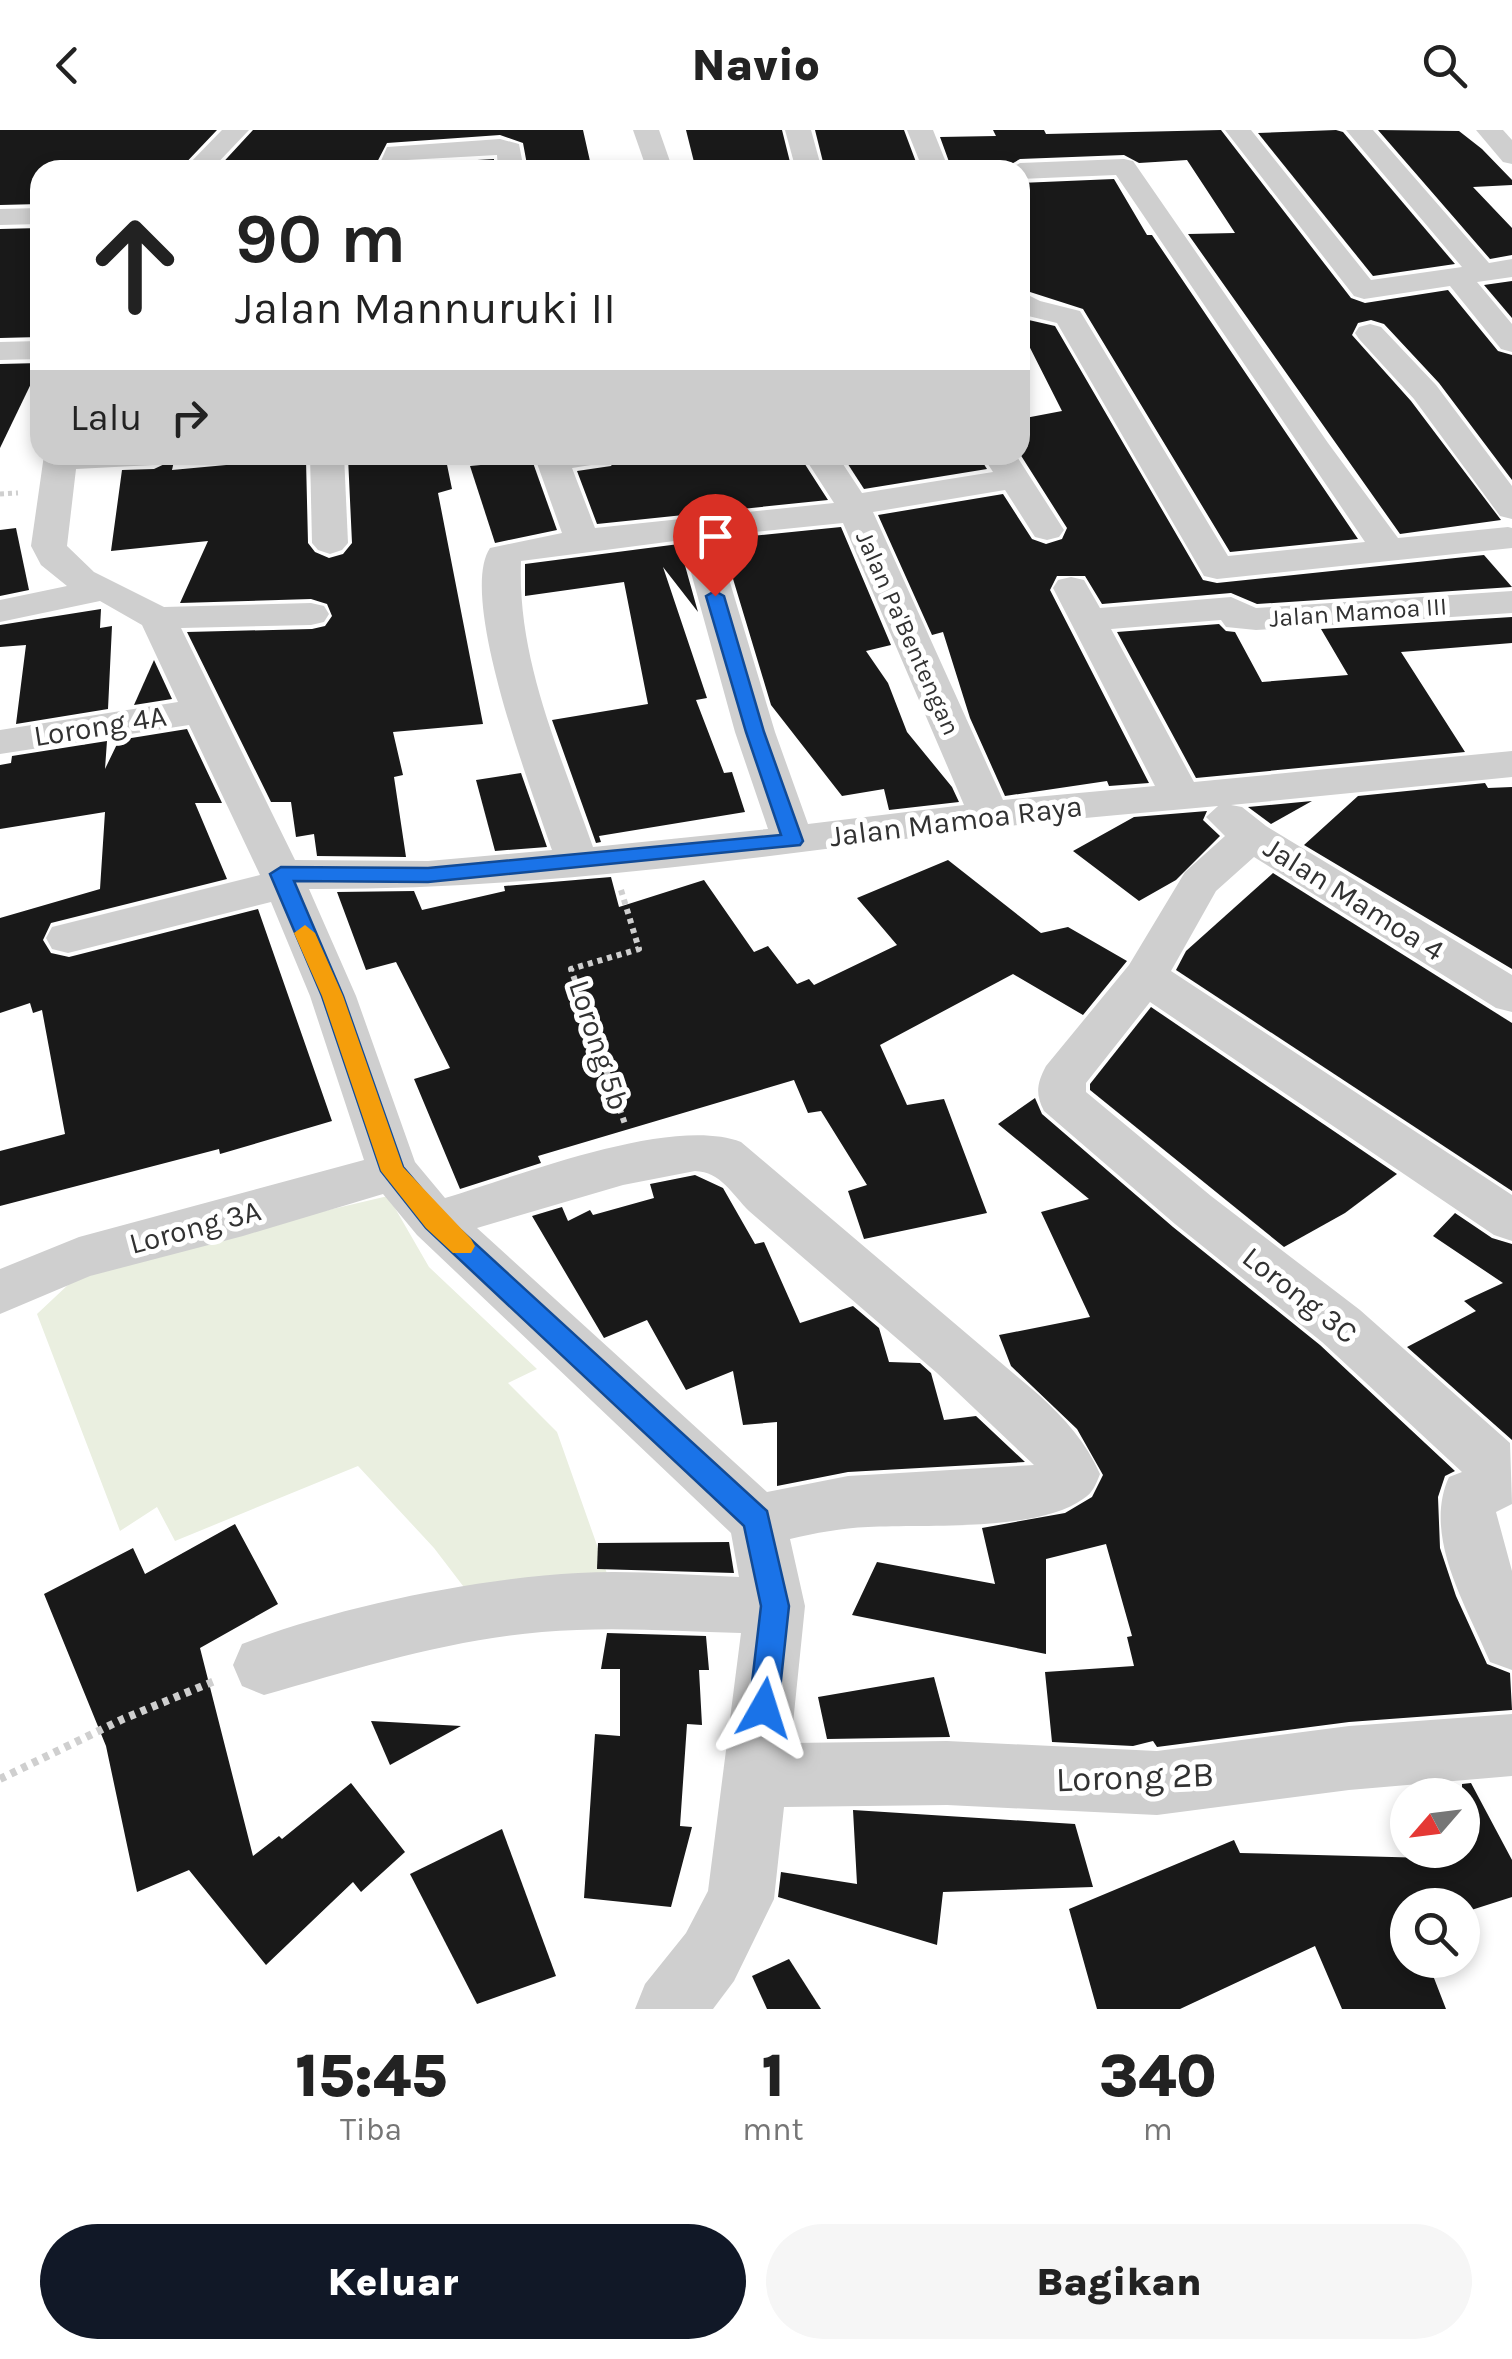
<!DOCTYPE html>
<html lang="id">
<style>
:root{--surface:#fff;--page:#f6f6f6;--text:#222;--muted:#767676;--accent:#111827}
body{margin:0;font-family:Karla,sans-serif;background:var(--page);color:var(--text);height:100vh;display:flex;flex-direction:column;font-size:38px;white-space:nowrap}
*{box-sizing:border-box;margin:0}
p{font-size:32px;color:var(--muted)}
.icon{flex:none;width:55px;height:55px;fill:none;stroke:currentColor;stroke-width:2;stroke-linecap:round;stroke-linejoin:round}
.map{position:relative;height:1879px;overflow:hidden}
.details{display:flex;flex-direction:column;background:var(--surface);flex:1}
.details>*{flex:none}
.top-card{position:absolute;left:30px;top:30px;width:1000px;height:305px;border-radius:30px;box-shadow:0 5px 15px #0003;background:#fff;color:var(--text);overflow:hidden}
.needle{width:65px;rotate:242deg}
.tools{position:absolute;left:1390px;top:1648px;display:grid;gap:20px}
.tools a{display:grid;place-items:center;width:90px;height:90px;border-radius:50%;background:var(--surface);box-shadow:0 5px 15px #0003;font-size:50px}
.pin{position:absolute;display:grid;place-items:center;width:85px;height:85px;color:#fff;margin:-102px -42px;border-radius:50% 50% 50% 0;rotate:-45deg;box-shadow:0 0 10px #0007}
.pin .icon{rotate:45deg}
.me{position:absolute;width:110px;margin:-55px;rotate:6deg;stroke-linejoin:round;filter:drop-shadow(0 0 8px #0008)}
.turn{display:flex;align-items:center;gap:35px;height:210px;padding:0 40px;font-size:45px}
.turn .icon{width:130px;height:130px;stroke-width:2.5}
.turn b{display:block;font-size:70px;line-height:85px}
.then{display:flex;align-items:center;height:95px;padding:0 40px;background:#0003;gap:20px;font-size:38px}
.eta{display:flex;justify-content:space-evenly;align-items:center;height:170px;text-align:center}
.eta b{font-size:60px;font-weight:800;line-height:70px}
.primary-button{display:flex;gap:20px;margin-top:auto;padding:20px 40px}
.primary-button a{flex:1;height:115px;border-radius:60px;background:var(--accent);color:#fff;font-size:40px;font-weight:800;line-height:115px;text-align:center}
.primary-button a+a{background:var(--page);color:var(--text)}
header{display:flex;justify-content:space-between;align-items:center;height:130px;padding:0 40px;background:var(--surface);font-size:45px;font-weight:800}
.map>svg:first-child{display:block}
</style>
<header><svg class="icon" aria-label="back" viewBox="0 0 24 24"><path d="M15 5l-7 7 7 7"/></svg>Navio<svg class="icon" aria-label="search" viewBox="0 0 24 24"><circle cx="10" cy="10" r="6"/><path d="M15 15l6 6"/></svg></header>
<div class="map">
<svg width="1512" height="1879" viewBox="0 0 1512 1879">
<rect width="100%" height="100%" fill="#fff"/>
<polygon fill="#eaefe0" points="388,1066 429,1137 537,1239 508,1253 557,1302 610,1452 473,1469 434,1418 358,1336 175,1411 157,1377 120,1401 37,1184 87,1137"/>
<g fill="#191919">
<polygon points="0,0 217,0 179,40 40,40 40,74 0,75"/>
<polygon points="253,0 583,0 592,40 528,40 523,13 500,5 387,13 373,40 216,40"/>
<polygon points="686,0 782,0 792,40 696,40"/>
<polygon points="815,0 904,0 919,40 825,40"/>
<polygon points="993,0 1044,0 1046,4 1221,0 1351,168 1365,173 1448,160 1498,221 1512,225 1512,350 1439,253 1384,194 1371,190 1358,193 1352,205 1411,271 1501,390 1400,404 1188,104 1235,103 1187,30 1139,33 1124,25 1020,29 1003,39 952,40 940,7 996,6"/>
<polygon points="1336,0 1343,2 1455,134 1373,146 1258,3"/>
<polygon points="1378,0 1459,1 1482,19 1512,50 1512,55 1473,57 1512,98 1512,125 1490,129"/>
<polygon points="494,29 494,40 461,40 460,36 407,39 410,34"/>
<polygon points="1114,49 1147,105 1152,105 1358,409 1230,422 1083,179 1030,162 1020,140 1020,53"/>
<polygon points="40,98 40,207 0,208 0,99"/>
<polygon points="1512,151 1512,188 1484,155"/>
<polygon points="1020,188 1055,196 1203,450 1217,453 1484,425 1512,457 1257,474 1231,463 1102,474 1085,446 1057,446 1050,460 1149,653 1109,656 1107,651 1005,666 970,588 943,502 932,505 878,385 1003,364 1032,409 1046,414 1062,409 1067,398 1020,324 1020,289 1062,281 1020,198"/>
<polygon points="40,233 40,235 0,318 0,234"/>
<polygon points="259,325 293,325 294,331 306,330 308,413 315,422 329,428 343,424 352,413 348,327 445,325 452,359 438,363 483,594 393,602 403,645 394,647 406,727 317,726 314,704 296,707 291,672 271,672 187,502 312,499 325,496 332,486 327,474 311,469 180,473 208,411 111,421 122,340 154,339 171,331 174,331 172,340 259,332"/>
<polygon points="619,325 799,325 828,370 597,394 577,341 611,336"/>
<polygon points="842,325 978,325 987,339 864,359"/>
<polygon points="532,330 557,400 495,413 470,336"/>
<polygon points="841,397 891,515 866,521 888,553 907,602 952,657 959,672 889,680 884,659 842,666 771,575 721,409"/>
<polygon points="16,398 29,460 0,466 0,400"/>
<polygon points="679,414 698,482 663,437 707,568 696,570 724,643 732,642 745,682 599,706 601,712 596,713 552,590 648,574 624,452 525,466 525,434"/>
<polygon points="101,479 100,498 112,496 108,579 16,594 26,515 0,517 0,495"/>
<polygon points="1512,487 1512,513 1401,522 1465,622 1196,648 1117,502 1219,494 1226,501 1235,502 1262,552 1348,545 1321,499"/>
<polygon points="154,530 172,569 134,575"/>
<polygon points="187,599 222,673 195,673 227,749 51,793 43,810 51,823 69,827 258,779 332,991 220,1024 219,1019 0,1076 0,1021 65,1004 42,880 33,883 30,873 0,883 0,788 100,759 105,682 0,699 0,635 11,633 12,626 107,611 105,639 119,610"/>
<polygon points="521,643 547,717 495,721 476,650"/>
<polygon points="1485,653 1488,658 1512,657 1512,839 1304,715 1358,666"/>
<polygon points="1312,671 1271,694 1248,677"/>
<polygon points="1207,681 1203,690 1220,706 1176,750 1139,771 1073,721 1134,687"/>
<polygon points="948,730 1041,803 1068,797 1127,831 1083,885 1013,844 880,915 907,975 944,969 987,1083 864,1109 848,1061 867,1055 821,981 808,983 794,950 538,1026 541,1033 460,1059 414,949 450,938 396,832 366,840 337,762 414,761 422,780 505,761 504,756 611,747 619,777 704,750 754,822 768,816 797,854 809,849 814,855 897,815 857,768"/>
<polygon points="1273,743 1512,893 1512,1061 1176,840 1186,821"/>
<polygon points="1151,877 1397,1044 1345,1083 1284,1117 1090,960 1090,954"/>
<polygon points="1035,968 1042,984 1173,1097 1320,1215 1455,1341 1445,1346 1438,1367 1440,1418 1456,1466 1487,1534 1510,1543 1512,1580 1349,1592 1157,1617 1153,1611 1133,1616 1052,1612 1045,1542 1134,1536 1127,1507 1132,1506 1106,1414 1046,1429 1046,1524 852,1485 877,1432 995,1454 982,1398 1065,1383 1092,1367 1103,1345 1077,1299 1011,1236 999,1205 1090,1187 1041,1082 1089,1069 998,994"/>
<polygon points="695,1045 723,1058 755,1114 764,1112 800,1193 853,1176 879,1198 889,1232 920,1233 931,1243 944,1290 976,1286 1025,1332 848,1342 777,1356 777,1292 743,1295 733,1241 686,1260 647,1190 604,1208 532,1086 562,1077 568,1091 590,1080 593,1085 654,1068 650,1054"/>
<polygon points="1455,1083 1492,1108 1512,1114 1512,1310 1407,1217 1476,1181 1464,1171 1503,1153 1433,1106"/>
<polygon points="235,1394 278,1474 200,1518 253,1726 279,1706 282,1709 351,1653 405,1722 361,1762 353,1752 266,1835 189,1740 137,1762 106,1616 44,1464 133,1418 145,1444"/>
<polygon points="729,1412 734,1443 597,1439 598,1413"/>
<polygon points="607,1503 706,1506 709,1540 699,1540 702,1595 687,1594 680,1696 692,1697 671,1777 584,1768 595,1604 620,1606 620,1539 601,1539"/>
<polygon points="934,1547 950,1607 827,1609 818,1567"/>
<polygon points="371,1591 461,1596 390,1635"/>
<polygon points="1471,1653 1512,1730 1512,1767 1462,1783 1462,1775 1408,1775 1408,1830 1427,1830 1446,1879 1342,1879 1315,1816 1180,1879 1097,1879 1069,1779 1234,1710 1240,1723 1429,1728 1426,1720 1462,1720 1462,1654"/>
<polygon points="853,1680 1075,1694 1093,1757 943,1762 937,1815 778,1767 781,1742 857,1754"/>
<polygon points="502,1699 556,1846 477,1874 410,1744"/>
<polygon points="789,1829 821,1879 767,1879 752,1846"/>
</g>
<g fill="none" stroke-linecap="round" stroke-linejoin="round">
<polyline stroke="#cfcfcf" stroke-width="5" stroke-dasharray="4 4" stroke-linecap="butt" points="0,364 18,363"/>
<polyline stroke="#cfcfcf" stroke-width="6" stroke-dasharray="5 5" stroke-linecap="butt" points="621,760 639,819 571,839 625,994"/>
<polyline stroke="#cfcfcf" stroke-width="8" stroke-dasharray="6 6" stroke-linecap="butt" points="0,1649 123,1589 217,1550"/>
<g fill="#cfcfcf" fill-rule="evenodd">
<polygon points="222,0 249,0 211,40 183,40"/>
<polygon points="633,0 659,0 673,40 647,40"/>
<polygon points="785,0 811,0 822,40 796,40"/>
<polygon points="907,0 933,0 949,40 923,40"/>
<polygon points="1225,0 1251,0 1371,150 1462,137 1346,0 1373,0 1489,133 1512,129 1512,147 1477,152 1512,194 1512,222 1501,219 1450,156 1364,169 1354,166"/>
<polygon points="1476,0 1503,0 1512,10 1512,34 1503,32"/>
<polygon points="500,9 519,14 524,40 498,40 497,25 407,30 403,40 377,40 387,17"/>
<polygon points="1124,29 1133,31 1328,313 1398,408 1508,397 1512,398 1512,418 1217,449 1204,446 1057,193 1020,184 1020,161 1040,171 1080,181 1228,426 1365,412 1116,45 1020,49 1020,40 1007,40 1020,33"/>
<polygon points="40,78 40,94 0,95 0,79"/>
<polygon points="1370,194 1381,197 1436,255 1512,356 1512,389 1500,386 1414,269 1359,209 1355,203 1359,197"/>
<polygon points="40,211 40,229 0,230 0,212"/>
<path d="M 44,325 L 170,325 L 165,332 L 153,335 L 76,339 L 67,416 L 94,442 L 164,477 L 311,473 L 324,476 L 329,484 L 324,492 L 311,495 L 181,498 L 295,730 L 428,731 L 552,720 C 533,664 457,467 490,418 L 562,403 L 534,325 L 615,325 L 610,332 L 572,338 L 595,398 L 834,373 L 803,325 L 837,325 L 862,363 L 993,342 L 982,325 L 1016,325 L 1064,400 L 1059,407 L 1047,410 L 1035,407 L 1005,360 L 873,382 L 1003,670 L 1155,656 L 1053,458 L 1058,450 L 1071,447 L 1084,450 L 1100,478 L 1231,467 L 1256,478 L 1512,461 L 1512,483 L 1256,500 L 1226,497 L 1221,490 L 1111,499 L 1194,652 L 1512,621 L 1512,647 L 1231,675 L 1242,677 L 1266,696 L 1512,845 L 1512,882 L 1496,878 L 1254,727 L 1216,761 L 1171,841 L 1512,1065 L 1512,1111 L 1494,1105 L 1150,872 L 1086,953 L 1086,962 L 1211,1066 L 1360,1180 L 1510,1313 L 1512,1374 L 1496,1382 L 1512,1441 L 1512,1540 L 1490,1532 C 1467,1477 1422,1406 1449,1347 L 1462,1342 L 1322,1212 L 1175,1094 L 1044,981 C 1035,964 1037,953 1046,936 L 1129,835 L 1185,742 L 1225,706 L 1206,687 L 1218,676 C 1141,683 1062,689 984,699 C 759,727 536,760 309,759 L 356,866 L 415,1032 L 445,1068 C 518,1046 672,985 741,1012 L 1039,1265 C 1065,1289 1086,1312 1100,1344 C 1096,1354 1093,1363 1083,1369 C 1038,1402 924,1394 868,1397 C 841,1398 816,1403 790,1409 L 805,1476 L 791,1613 L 947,1611 L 1157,1621 L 1349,1596 L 1512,1584 L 1512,1646 L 1349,1660 L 1157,1685 L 947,1675 L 784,1677 L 774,1769 L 734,1851 L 713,1879 L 635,1879 L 645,1854 L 686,1803 L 708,1761 L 741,1503 C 675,1501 608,1496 542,1502 C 447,1510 355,1539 264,1565 L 242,1556 L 233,1535 L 242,1514 C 336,1477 477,1448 578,1443 C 632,1440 686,1445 739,1447 L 731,1403 L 417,1105 L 383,1064 L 243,1106 L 90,1146 L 0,1184 L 0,1139 L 79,1107 L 364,1030 L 310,866 L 271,772 L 68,823 L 52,819 L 46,808 L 52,797 L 260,745 L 189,595 L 0,624 L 0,600 L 178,572 L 142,495 L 100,471 L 0,492 L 0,470 L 67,456 L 41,435 L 31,416 ZM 843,393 L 964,675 L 808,694 L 775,602 L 716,406 ZM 682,410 L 735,602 L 768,699 L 593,717 C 561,625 517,531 521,431 ZM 695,1041 C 721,1042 732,1064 749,1081 L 937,1243 L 1034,1335 L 848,1346 L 767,1362 L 477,1098 L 623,1055 Z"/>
<polygon points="310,325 344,325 348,413 342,420 330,424 318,420 312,413"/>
</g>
</g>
<polygon fill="#1a73e8" stroke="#114b97" stroke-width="2.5" points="715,461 724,466 764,602 803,711 800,715 428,752 294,751 343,866 403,1037 443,1084 767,1381 789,1476 778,1578 774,1588 764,1592 753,1588 749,1578 761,1476 744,1396 426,1098 381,1041 322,866 270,744 281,737 428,738 781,705 746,602 706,466"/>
<polygon fill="#f59e0b" points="305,795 315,803 343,866 403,1037 471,1109 475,1116 471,1123 453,1123 426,1098 381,1041 322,866 294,803"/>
<g text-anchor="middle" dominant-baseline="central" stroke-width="10" stroke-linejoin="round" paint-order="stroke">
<g font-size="25" fill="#323232" stroke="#fff">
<text transform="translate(1358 482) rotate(-4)">Jalan Mamoa III</text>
<text transform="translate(908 503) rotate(66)">Jalan Pa'Bentengan</text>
</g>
<g font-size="30" fill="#323232" stroke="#fff">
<text transform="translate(100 596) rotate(-9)">Lorong 4A</text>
<text transform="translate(956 691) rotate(-7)">Jalan Mamoa Raya</text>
<text transform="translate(1354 769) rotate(32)">Jalan Mamoa 4</text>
<text transform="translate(599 915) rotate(72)">Lorong 5b</text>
<text transform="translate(195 1097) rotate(-15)">Lorong 3A</text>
<text transform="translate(1300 1165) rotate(38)">Lorong 3C</text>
</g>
<g font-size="35" fill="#323232" stroke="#fff">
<text transform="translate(1135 1647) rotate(-2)">Lorong 2B</text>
</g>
</g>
</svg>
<div class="tools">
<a><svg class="needle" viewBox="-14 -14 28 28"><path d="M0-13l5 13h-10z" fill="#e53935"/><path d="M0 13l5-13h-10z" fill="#767676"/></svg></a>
<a><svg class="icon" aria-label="search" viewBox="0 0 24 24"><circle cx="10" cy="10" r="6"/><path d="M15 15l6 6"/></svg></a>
</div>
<div class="pin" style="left:715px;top:466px;background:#d93025"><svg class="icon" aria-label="arrive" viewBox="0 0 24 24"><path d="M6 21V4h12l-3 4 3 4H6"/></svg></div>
<svg class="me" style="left:764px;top:1578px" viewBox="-20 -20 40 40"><path d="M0-17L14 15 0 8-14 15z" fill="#1a73e8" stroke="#fff" stroke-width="4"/></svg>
<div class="top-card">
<div class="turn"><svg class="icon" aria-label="ahead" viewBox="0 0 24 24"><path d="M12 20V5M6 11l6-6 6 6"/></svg><div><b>90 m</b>Jalan Mannuruki II</div></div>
<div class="then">Lalu<svg class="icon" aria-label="right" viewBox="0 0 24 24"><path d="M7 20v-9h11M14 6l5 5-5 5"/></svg></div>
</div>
</div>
<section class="details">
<div class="eta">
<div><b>15:45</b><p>Tiba</p></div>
<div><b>1</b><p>mnt</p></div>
<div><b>340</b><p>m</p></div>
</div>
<div class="primary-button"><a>Keluar</a><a>Bagikan</a></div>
</section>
